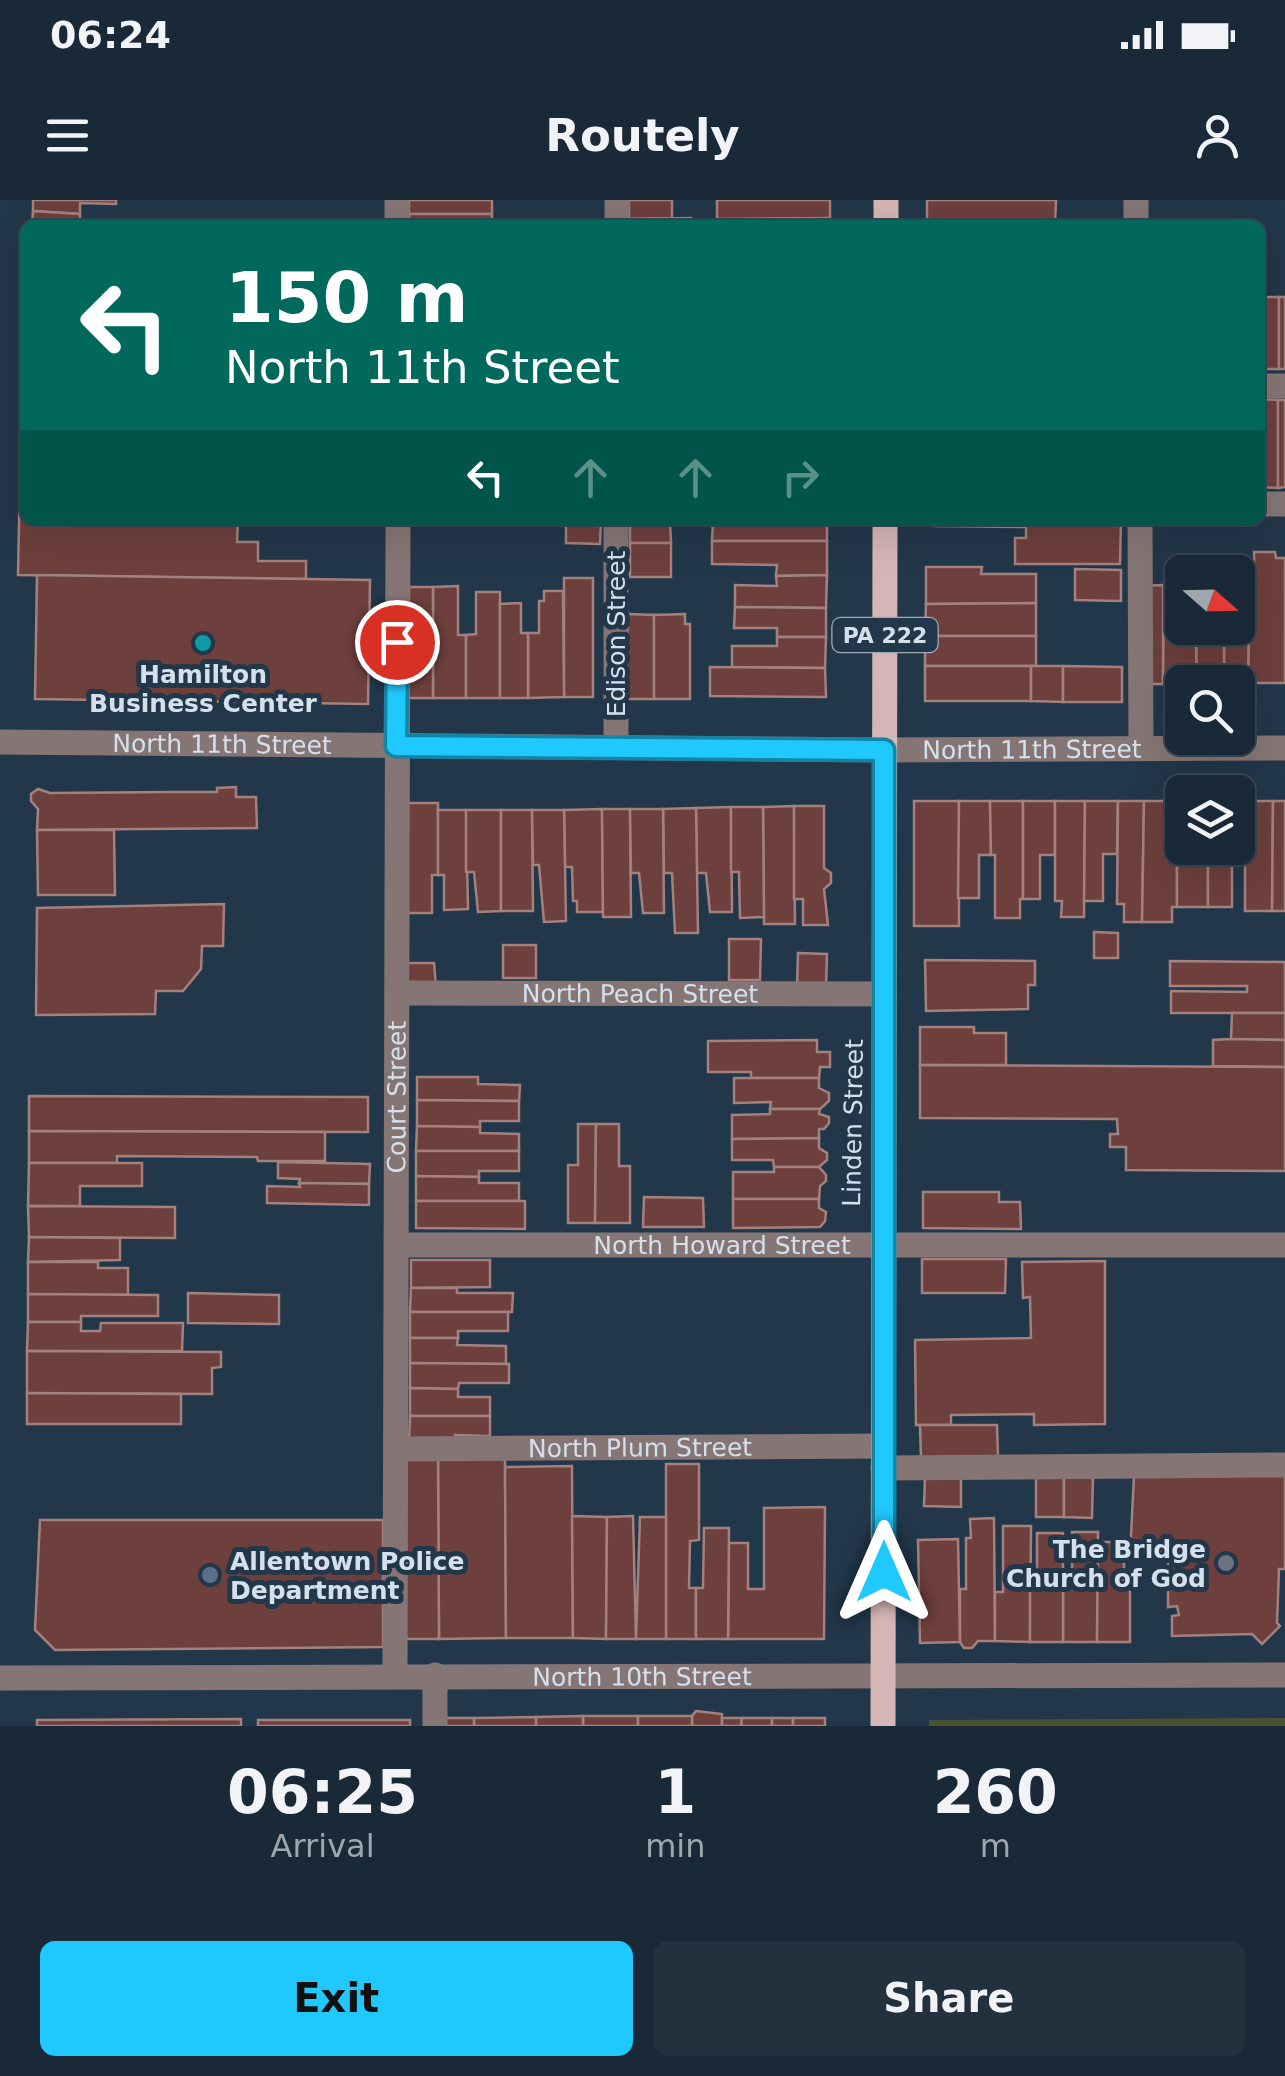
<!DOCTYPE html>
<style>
:root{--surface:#1a2937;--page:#23313f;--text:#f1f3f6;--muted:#9fa6ad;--line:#384552;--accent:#20c9fd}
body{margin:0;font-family:"DejaVu Sans",sans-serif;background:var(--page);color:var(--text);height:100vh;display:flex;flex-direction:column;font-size:38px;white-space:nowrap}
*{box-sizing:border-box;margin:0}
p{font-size:32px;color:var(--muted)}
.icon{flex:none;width:55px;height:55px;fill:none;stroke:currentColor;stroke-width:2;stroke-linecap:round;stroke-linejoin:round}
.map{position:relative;height:1526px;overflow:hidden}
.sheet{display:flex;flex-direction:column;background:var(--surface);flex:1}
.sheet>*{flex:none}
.banner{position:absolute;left:20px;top:20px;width:1245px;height:305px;border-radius:15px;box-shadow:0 10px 40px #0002,0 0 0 2px var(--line);background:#00695c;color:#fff;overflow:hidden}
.needle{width:65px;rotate:110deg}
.buttons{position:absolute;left:1165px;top:355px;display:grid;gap:20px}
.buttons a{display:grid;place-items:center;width:90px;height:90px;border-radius:15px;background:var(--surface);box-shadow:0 10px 40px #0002,0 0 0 2px var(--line);font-size:50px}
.pin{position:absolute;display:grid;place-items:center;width:85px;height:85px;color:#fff;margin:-42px;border:5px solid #fff;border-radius:50%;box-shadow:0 2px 10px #0007}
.me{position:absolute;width:110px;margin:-55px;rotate:0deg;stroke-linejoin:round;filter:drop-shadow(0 0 8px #0008)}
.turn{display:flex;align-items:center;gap:35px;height:210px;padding:0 40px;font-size:45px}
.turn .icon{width:130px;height:130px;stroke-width:2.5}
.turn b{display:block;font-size:70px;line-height:85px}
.lanes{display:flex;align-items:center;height:95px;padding:0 40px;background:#0003;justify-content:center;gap:50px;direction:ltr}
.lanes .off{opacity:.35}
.eta{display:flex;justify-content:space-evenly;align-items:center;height:170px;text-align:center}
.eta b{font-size:60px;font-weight:700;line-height:70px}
.button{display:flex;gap:20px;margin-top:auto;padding:20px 40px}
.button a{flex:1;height:115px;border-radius:15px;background:var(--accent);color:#111;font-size:40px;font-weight:700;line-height:115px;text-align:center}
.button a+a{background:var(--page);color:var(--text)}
.status{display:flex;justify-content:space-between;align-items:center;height:70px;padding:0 50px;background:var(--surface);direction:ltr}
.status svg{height:28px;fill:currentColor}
header{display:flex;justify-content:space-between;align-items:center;height:130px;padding:0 40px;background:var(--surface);font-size:45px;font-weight:700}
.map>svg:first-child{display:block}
</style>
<div class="status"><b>06:24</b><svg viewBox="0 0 49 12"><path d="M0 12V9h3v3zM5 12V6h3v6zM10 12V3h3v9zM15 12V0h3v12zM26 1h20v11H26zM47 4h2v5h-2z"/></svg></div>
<header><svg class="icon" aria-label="menu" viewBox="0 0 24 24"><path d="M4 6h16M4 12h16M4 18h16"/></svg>Routely<svg class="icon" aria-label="person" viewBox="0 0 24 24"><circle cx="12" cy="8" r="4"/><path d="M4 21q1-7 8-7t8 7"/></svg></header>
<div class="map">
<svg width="1285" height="1526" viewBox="0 0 1285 1526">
<rect width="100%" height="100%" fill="#223749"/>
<polygon fill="#4b5133" points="1285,1518 1285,1526 929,1526 929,1520"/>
<g fill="#6d3f3d" stroke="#a3817f" stroke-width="2.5">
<polygon points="33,0 116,0 116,4 80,3 80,14 33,11"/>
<rect x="409" y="0" width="83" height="14"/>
<polygon points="629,0 672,0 672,18 629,19"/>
<polygon points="717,0 830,0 830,18 717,19"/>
<polygon points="927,0 1056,0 1055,25 927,25"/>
<polygon points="33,11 80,14 80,25 32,25"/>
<polygon points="409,14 492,14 492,21 533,21 533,25 409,25"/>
<polygon points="691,18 691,25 626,25 626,19"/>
<polygon points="830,18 830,25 703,25 703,20"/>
<rect x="1260" y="97" width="19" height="72"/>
<rect x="1279" y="97" width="6" height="72"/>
<polygon points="1260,199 1278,200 1278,288 1260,287"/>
<polygon points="1278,200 1285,200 1285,287 1278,288"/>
<polygon points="21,221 25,222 25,320 238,320 237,342 258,342 258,361 306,361 306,379 18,375"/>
<polygon points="566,320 601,320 600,344 566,343"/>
<polygon points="630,320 670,320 671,343 630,343"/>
<polygon points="713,320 827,320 827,341 712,341"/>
<polygon points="935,320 1121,320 1120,364 1015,364 1015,338 1026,338 1026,327 935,326"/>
<polygon points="712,341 827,341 827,375 776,376 777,365 712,364"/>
<rect x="630" y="343" width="41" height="34"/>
<polygon points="1254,352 1275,352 1276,358 1285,358 1285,483 1248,483 1249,415 1255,415"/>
<polygon points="926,367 982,367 981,374 1036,374 1036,403 926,404"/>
<polygon points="1075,369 1121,370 1121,401 1075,400"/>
<polygon points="37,375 370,380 368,504 35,499"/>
<polygon points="827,375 826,408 735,407 735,385 777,386 776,376"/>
<rect x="564" y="378" width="29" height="119"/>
<polygon points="1163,385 1163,484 1138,484 1138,386"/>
<polygon points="458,386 458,435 466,435 466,498 433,498 433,387"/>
<polygon points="403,387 433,387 433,498 404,498"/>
<polygon points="1238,387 1242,387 1242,415 1249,415 1248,483 1224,482 1224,428 1238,428"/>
<polygon points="1164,390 1182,390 1182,428 1196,428 1197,482 1163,484"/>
<polygon points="544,391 563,391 564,497 528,498 528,433 539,433 539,401 544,401"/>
<polygon points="476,392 500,392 500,498 466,498 466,435 476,434"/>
<polygon points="521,403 521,433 528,433 528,498 500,498 500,404"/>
<polygon points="1036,403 1036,436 925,436 926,404"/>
<polygon points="735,407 826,408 826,437 777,437 777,428 734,428"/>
<polygon points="628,414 654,415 654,499 625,499"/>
<polygon points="685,414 685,424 690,424 690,499 654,499 654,415"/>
<polygon points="1196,428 1224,428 1224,482 1197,482"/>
<rect x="925" y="436" width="111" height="30"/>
<polygon points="777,437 826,437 825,468 732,467 732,446 777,446"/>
<rect x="925" y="466" width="106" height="35"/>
<polygon points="1031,466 1063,466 1063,502 1031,501"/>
<polygon points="1063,466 1122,467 1122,502 1063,502"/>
<polygon points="710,467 825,468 826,497 710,496"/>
<polygon points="236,587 236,597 256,597 257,628 37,630 38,609 31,601 31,594 38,589 50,593 173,592 217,592 217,588"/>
<rect x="914" y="601" width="45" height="125"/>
<polygon points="959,601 990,601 991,655 979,655 979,698 958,698"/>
<polygon points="990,601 1023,601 1023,699 1020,699 1020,718 995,718 995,655 991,655"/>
<polygon points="1023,601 1055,601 1055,655 1040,655 1040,699 1023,699"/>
<polygon points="1055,601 1085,601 1084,717 1061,717 1062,701 1055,701"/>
<polygon points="1085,601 1118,601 1117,654 1103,654 1103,701 1084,701"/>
<polygon points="1118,601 1144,601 1142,722 1124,722 1124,704 1117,704"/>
<polygon points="1144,601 1177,601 1177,707 1172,707 1172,722 1142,722"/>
<polygon points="1177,601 1182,601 1182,648 1208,648 1208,707 1177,707"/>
<polygon points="1238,601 1273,601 1272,711 1245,711 1245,658 1236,658"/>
<polygon points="1273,601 1285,601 1285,711 1272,711"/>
<polygon points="402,603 438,603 438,675 432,675 432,713 403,713"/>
<polygon points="794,606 795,724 764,724 763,607"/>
<polygon points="794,606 824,606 824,668 831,673 831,683 824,689 828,725 803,725 803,699 794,699"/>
<polygon points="731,607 732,712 710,712 706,673 697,673 696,608"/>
<polygon points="731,607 763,607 764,717 740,718 739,672 731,672"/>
<polygon points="696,608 698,733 675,733 672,673 664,673 663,609"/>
<polygon points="602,609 603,712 577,712 577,701 573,701 572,667 565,667 564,610"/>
<polygon points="602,609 630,609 631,717 603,717"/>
<polygon points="630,609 663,609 664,713 643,713 639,673 631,673"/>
<polygon points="438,610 466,610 468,709 444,710 444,675 438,675"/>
<polygon points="466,610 501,610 501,711 478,712 474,672 466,672"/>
<polygon points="501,610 532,610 533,711 501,711"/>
<polygon points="532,610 564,610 566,721 544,722 539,665 533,665"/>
<polygon points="37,630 114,630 115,695 38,695"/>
<polygon points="1208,648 1236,648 1236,658 1232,658 1232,707 1208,707"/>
<polygon points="224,704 223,746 202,746 201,769 183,791 156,791 155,814 36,815 37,708"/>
<polygon points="1094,732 1118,733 1118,758 1094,758"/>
<polygon points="729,739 761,739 760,780 729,780"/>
<rect x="503" y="745" width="33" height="33"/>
<polygon points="798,753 827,754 826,787 797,786"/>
<polygon points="925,760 1035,761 1035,785 1028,785 1028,809 926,811"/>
<polygon points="1170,761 1285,762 1285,813 1171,813 1171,791 1247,792 1247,786 1170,786"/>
<polygon points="405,763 434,763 436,786 406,787"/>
<polygon points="1232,813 1285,813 1285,840 1231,839"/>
<polygon points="920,827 974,827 974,833 1006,833 1006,865 920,865"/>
<polygon points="1231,839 1285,840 1285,867 1213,866 1213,840"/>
<polygon points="817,840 817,852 830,852 830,867 820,867 819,878 751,878 751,872 708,872 708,841"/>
<polygon points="920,865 1285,867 1285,971 1126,970 1126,947 1110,947 1110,934 1118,934 1117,919 920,918"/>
<polygon points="417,877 478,877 478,884 520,885 519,901 417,900"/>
<polygon points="734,878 819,878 819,888 829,893 829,901 820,909 770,909 771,902 734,903"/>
<polygon points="29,896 368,897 368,932 29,931"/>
<polygon points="417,900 519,901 519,921 480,921 480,927 417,926"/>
<polygon points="770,909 820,909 819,914 829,917 829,923 824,929 819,929 819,938 732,939 732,915 770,914"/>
<polygon points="578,924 596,924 595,1023 568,1023 568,965 578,965"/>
<polygon points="596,924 619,924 619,966 630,966 630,1023 595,1023"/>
<polygon points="417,926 480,927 480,933 519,934 519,951 416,951"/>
<polygon points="29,931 325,932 325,961 258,961 257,957 117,956 117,963 29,963"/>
<polygon points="819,938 819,948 827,953 827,960 819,967 774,967 773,960 732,960 732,939"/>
<polygon points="416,951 519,951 519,971 479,971 479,977 416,976"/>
<polygon points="278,962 370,964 369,984 299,983 300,979 278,978"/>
<polygon points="29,963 142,963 142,986 80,986 80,1006 28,1006"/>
<polygon points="774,967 819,967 826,975 826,981 820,986 819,999 733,999 733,972 774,972"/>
<polygon points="416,976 479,977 479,983 519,983 519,1001 416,1001"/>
<polygon points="299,983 369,984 369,1005 267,1003 267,986 300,987"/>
<polygon points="923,992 999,992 999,1002 1020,1002 1021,1029 923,1028"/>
<polygon points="644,997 703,998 704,1027 643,1027"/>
<polygon points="733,999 819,999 819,1008 826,1012 825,1021 820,1027 733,1028"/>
<polygon points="416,1001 525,1001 525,1029 416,1028"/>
<polygon points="28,1006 175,1007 175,1038 29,1037"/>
<polygon points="29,1037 120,1038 120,1060 28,1062"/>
<polygon points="922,1059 1006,1059 1005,1093 922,1093"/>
<polygon points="411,1060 490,1060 490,1087 411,1088"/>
<polygon points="1105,1061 1105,1224 1034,1225 1034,1214 951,1215 951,1225 916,1225 915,1140 1031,1138 1030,1097 1023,1098 1022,1062"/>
<polygon points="28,1062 98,1062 98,1068 128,1068 128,1095 28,1094"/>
<polygon points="411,1088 457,1088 457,1093 513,1093 512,1112 410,1112"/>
<polygon points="188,1093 279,1095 279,1124 188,1123"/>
<polygon points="28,1094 158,1095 158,1116 81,1116 81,1122 28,1122"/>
<polygon points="410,1112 508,1112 508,1131 458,1131 458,1138 410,1138"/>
<polygon points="28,1122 81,1122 81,1131 100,1131 101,1123 183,1123 182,1151 27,1151"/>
<polygon points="410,1138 458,1138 457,1145 506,1146 506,1164 410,1163"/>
<polygon points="27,1151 221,1152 221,1167 212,1168 212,1194 27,1193"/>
<polygon points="410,1163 509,1164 509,1183 459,1183 458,1189 410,1188"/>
<polygon points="410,1188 458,1189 458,1197 490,1197 490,1216 410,1216"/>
<polygon points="27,1193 181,1194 181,1224 27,1224"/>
<polygon points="410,1216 490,1216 490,1236 455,1235 456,1243 409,1243"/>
<polygon points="920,1225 997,1225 998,1257 921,1258"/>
<polygon points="438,1257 505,1257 506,1438 439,1439"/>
<polygon points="438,1257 439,1439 403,1439 402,1258"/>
<polygon points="666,1264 699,1264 699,1340 690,1341 689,1388 696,1388 696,1439 666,1439"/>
<polygon points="572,1266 573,1438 506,1438 505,1267"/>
<polygon points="1285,1274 1285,1369 1279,1369 1277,1423 1280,1426 1262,1444 1252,1434 1172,1436 1172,1416 1179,1415 1177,1406 1168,1407 1168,1358 1130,1356 1134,1275"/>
<polygon points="925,1276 961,1277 961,1307 924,1306"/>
<rect x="1036" y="1277" width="28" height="40"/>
<polygon points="1064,1277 1093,1278 1092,1318 1064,1317"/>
<polygon points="825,1307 824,1439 728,1439 729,1343 748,1343 748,1389 764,1389 764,1308"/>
<polygon points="572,1316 607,1317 606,1439 573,1438"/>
<polygon points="633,1316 636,1439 606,1439 607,1317"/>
<polygon points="640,1317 666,1317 666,1439 636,1439"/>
<polygon points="994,1318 995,1441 978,1441 972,1448 964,1448 960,1442 960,1389 966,1389 966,1338 971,1338 970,1319"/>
<polygon points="40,1320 383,1320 383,1447 55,1450 35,1430"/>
<polygon points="1003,1326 1031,1326 1030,1442 995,1441 995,1392 1003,1392"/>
<polygon points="704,1328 729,1328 728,1439 696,1439 696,1388 703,1388"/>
<polygon points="1072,1332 1098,1332 1097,1442 1063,1442 1063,1381 1072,1381"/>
<polygon points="1037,1333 1063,1333 1063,1442 1030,1442 1030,1381 1037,1381"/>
<polygon points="958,1339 960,1442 920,1443 918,1340"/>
<polygon points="1098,1342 1124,1342 1124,1382 1130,1382 1130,1442 1097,1442"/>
<polygon points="696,1511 722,1514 722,1526 692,1526 692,1516"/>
<rect x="583" y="1516" width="55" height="10"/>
<polygon points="583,1516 583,1526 536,1526 536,1517"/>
<rect x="638" y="1516" width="54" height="10"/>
<polygon points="536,1517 536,1526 474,1526 474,1518"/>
<rect x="441" y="1518" width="33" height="8"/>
<polygon points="722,1518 742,1518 741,1526 722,1526"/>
<polygon points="742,1518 772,1518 772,1526 741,1526"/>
<rect x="772" y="1518" width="21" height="8"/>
<rect x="793" y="1518" width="32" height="8"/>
<polygon points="241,1519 241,1526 37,1526 37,1520"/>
<rect x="258" y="1520" width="152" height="6"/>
</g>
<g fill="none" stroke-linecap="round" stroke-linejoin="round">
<g stroke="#857675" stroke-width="25">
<polyline points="1136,0 1136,25"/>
<polyline points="397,25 397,0"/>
<polyline points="617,25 617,0"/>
<polyline points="1260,186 1285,186"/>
<polyline points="1260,304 1285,304"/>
<polyline points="1140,320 1141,548"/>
<path id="s1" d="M 0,542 L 884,550 L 1285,548"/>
<polyline points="616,547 616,320"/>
<path id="s2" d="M 398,793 L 884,794"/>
<path id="s3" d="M 397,1045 L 1285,1045"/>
<path id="s4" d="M 398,1249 L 883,1246"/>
<polyline points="883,1268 1285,1265"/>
<path id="s5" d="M 395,1475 L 398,320"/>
<polyline points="435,1475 435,1526"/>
<path id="s6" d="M 0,1478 L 1285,1475"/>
</g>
<g stroke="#d4b6b4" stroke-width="25">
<polyline points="886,25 886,0"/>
<polyline points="883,1526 885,320"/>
</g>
</g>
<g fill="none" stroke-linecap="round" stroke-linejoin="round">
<defs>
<polyline id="route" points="397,442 396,546 884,550 884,1372"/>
</defs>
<use href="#route" stroke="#1583a4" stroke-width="25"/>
<use href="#route" stroke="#20c9fd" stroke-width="18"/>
</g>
<circle fill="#0f9aa8" stroke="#223749" stroke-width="4" cx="203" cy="443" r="10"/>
<circle fill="#6b7280" stroke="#223749" stroke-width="4" cx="1226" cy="1363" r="10"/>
<circle fill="#5c6f8a" stroke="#223749" stroke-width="4" cx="210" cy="1375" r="10"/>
<g text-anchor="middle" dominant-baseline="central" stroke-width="10" stroke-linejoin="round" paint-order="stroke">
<rect fill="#223749" stroke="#9fadbb" stroke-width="2.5" x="832.5" y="418" width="105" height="34" rx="8"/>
<g font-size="22" font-weight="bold" fill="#d4e0ec">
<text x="885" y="435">PA 222</text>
</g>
<g font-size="25" fill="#d4e0ec" stroke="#223749">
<text transform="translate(616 434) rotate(-90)">Edison Street</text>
<text stroke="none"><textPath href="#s1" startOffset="222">North 11th Street</textPath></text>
<text stroke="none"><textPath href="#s1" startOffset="1032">North 11th Street</textPath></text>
<text stroke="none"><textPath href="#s2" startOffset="242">North Peach Street</textPath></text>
<text stroke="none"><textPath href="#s5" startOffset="578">Court Street</textPath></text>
<text transform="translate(853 923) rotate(-89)">Linden Street</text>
<text stroke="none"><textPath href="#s3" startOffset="325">North Howard Street</textPath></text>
<text stroke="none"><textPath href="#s4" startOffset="242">North Plum Street</textPath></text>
<text stroke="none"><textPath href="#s6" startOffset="642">North 10th Street</textPath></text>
</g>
<g font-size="25" font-weight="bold" fill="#d4e0ec" stroke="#223749">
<text x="203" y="474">Hamilton<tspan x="203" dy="29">Business Center</tspan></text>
<text x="1206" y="1349" text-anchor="end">The Bridge<tspan x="1206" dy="29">Church of God</tspan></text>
<text x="230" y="1361" text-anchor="start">Allentown Police<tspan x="230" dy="29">Department</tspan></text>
</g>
</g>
</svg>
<div class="buttons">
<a><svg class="needle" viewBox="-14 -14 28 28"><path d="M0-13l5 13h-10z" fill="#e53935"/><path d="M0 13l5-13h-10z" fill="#9fa6ad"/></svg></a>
<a><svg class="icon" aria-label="search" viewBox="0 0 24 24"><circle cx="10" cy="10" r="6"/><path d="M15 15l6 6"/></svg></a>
<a><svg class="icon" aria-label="layers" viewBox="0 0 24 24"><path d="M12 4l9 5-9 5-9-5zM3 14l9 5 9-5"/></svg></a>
</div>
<div class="pin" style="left:397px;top:442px;background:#d93025"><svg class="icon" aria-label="arrive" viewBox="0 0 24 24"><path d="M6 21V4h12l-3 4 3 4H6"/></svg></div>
<svg class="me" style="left:884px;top:1372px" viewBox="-20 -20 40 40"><path d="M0-17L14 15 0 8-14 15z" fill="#20c9fd" stroke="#fff" stroke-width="4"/></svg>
<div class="banner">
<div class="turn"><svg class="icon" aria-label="left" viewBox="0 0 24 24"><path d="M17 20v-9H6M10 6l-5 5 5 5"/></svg><div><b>150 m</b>North 11th Street</div></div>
<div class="lanes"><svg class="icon" aria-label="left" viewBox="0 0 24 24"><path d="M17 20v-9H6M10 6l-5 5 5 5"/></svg><svg class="icon off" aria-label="ahead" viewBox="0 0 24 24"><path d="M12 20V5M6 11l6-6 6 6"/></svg><svg class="icon off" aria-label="ahead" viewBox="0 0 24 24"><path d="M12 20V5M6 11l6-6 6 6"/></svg><svg class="icon off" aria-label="right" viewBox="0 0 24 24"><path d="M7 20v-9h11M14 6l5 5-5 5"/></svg></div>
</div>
</div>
<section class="sheet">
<div class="eta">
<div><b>06:25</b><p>Arrival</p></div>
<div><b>1</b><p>min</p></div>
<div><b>260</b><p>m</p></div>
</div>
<div class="button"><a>Exit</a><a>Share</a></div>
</section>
